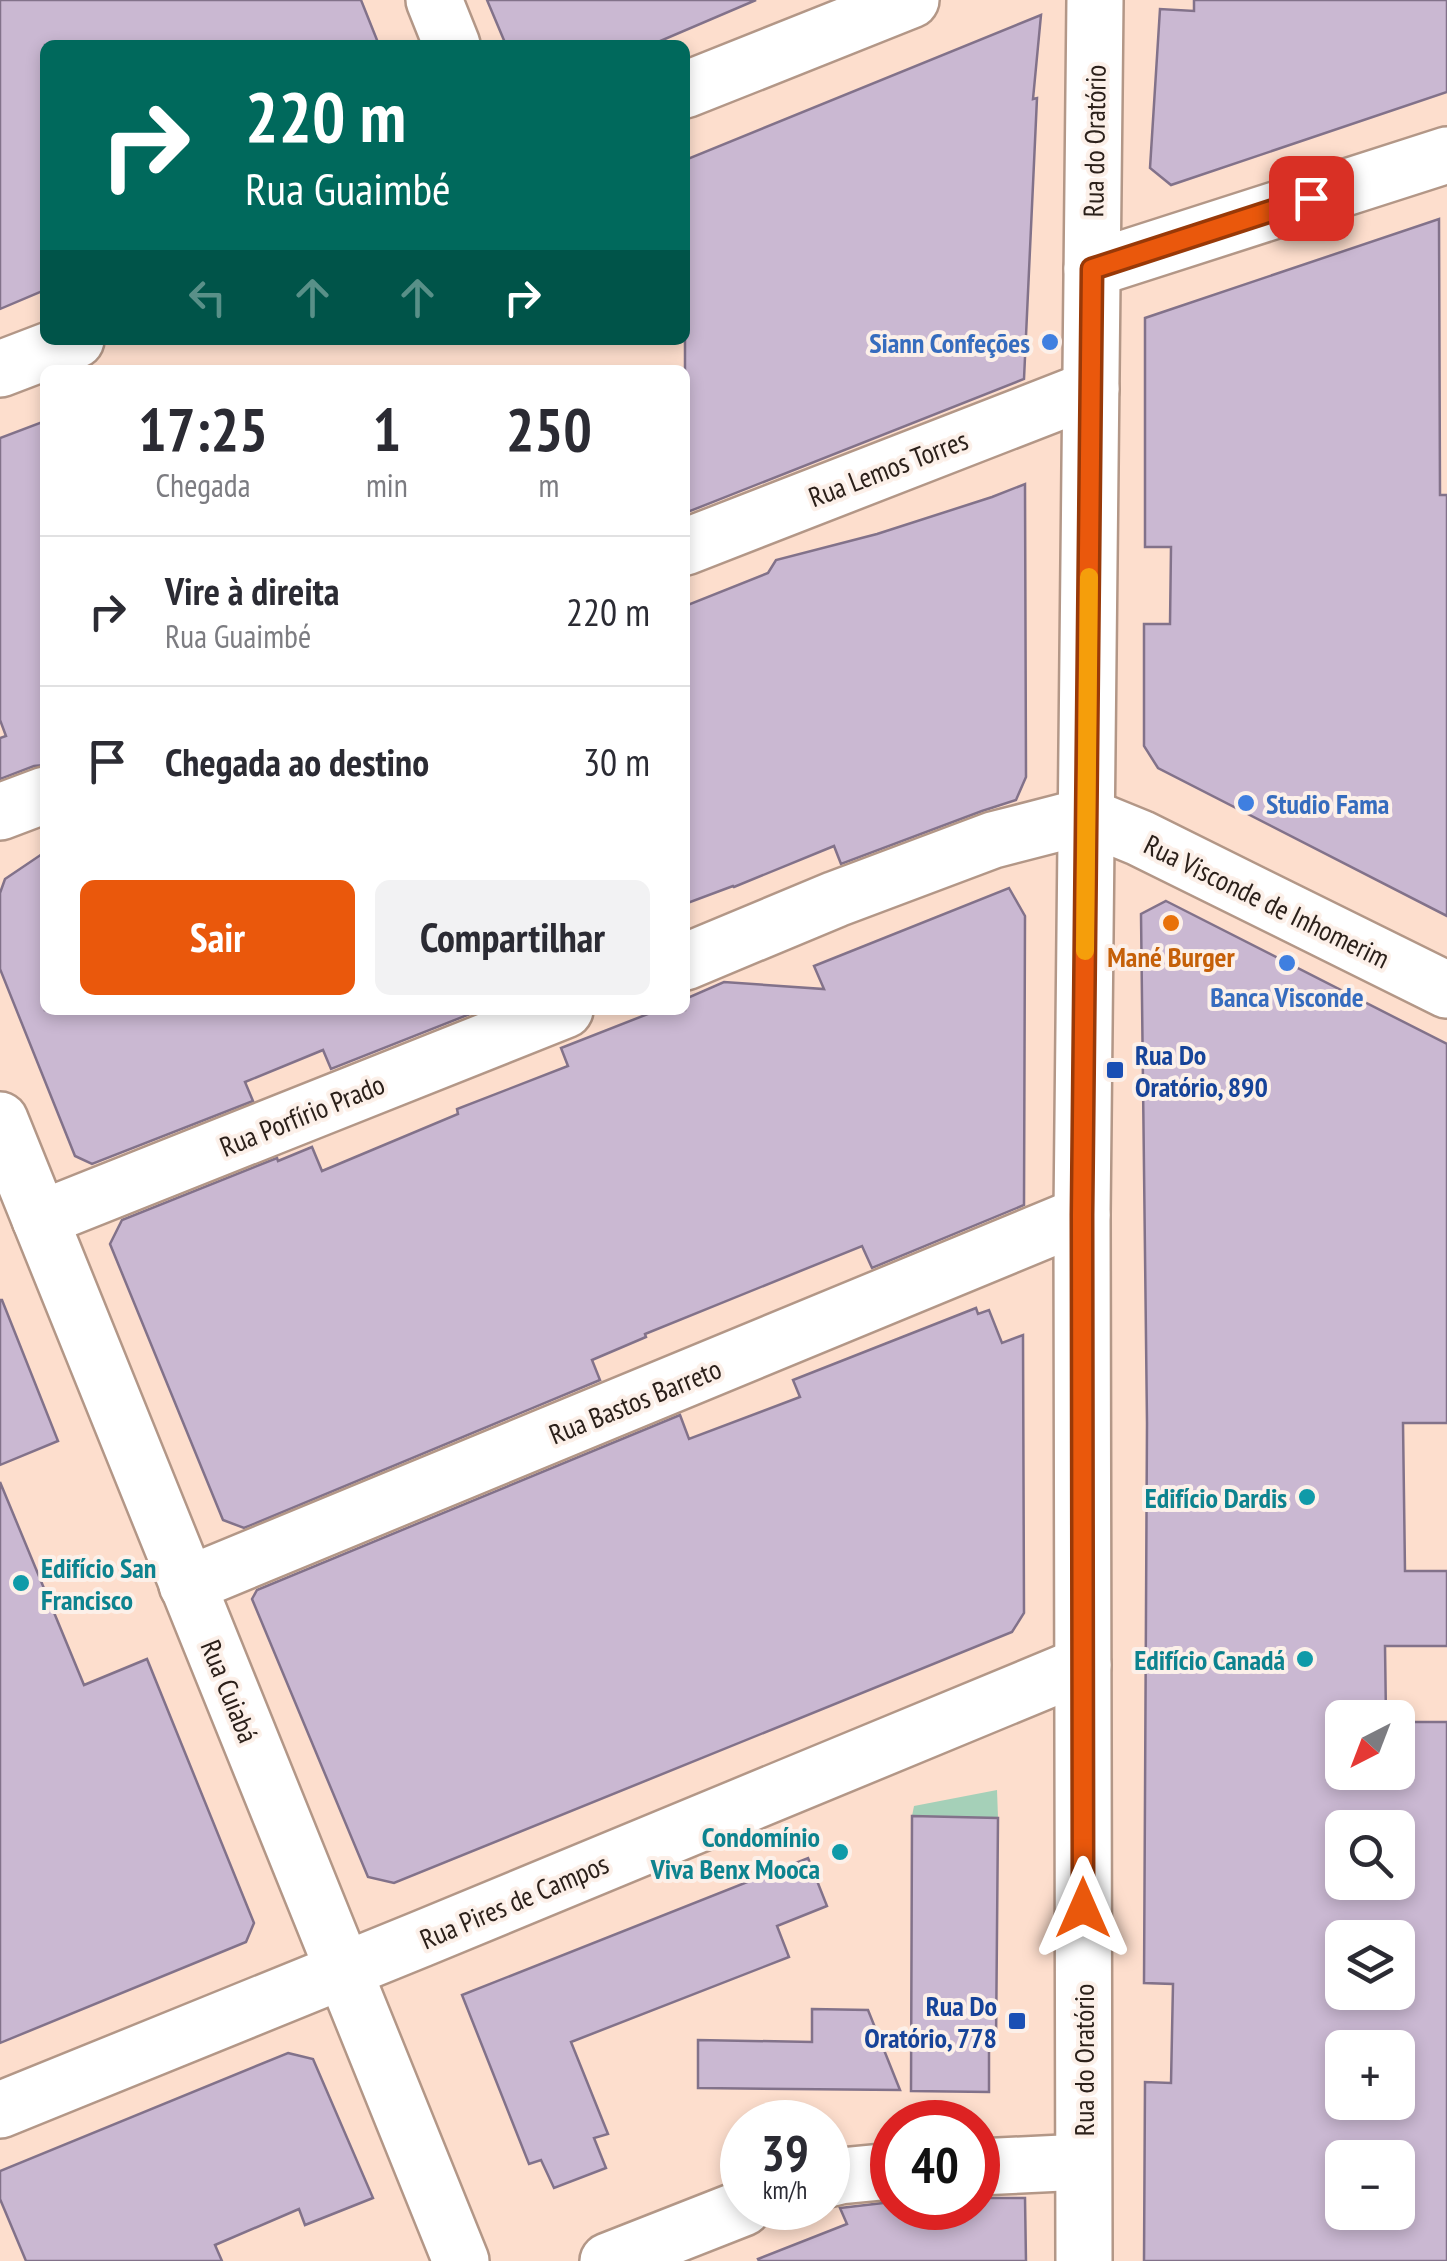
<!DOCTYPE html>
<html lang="pt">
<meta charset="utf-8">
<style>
:root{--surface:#fff;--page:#f2f2f3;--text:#2b2b33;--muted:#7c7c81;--line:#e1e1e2;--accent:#ea580c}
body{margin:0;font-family:"PT Sans Narrow",sans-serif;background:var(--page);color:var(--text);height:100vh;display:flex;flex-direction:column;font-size:38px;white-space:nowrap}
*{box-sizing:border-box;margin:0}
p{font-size:32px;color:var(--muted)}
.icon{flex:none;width:55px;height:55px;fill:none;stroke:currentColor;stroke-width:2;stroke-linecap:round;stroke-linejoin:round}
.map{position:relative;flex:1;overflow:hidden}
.panel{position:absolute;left:40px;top:365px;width:650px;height:650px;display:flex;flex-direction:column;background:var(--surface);border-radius:15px;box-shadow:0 5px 15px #0003}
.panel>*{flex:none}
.top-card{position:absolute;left:40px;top:40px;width:650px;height:305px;border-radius:15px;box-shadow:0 5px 15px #0003;background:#00695c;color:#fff;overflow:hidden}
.needle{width:65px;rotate:222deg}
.controls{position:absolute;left:1325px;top:1700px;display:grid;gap:20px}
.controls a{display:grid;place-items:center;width:90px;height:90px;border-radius:15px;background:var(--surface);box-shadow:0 5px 15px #0003;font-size:50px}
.speed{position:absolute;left:720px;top:2100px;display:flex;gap:20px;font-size:50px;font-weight:700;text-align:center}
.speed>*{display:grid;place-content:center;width:130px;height:130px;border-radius:50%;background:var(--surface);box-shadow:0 5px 15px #0003;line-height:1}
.speed small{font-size:25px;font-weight:400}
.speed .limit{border:15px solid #d22;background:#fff;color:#111}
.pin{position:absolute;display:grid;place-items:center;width:85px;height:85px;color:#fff;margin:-42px;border-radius:20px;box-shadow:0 5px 15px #0006}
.me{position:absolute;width:110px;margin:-55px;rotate:0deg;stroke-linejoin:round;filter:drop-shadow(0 0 8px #0008)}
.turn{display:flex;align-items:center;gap:35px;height:210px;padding:0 40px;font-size:45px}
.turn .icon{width:130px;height:130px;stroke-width:2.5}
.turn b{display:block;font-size:70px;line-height:85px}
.lanes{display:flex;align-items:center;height:95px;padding:0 40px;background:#0003;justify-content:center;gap:50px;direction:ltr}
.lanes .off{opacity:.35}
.eta{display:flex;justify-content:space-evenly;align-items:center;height:170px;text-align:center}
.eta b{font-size:60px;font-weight:700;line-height:70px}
.primary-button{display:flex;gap:20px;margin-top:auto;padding:20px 40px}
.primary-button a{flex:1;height:115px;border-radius:15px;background:var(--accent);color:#fff;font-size:40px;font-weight:700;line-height:115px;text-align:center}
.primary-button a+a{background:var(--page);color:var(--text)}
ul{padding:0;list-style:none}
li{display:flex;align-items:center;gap:30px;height:150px;padding:0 40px;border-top:2px solid var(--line)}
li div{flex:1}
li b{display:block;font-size:38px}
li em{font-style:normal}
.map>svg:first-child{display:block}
</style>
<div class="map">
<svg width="1447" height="2261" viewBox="0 0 1447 2261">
<rect width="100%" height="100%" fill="#fddecd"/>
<polygon fill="#a5d0b8" points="997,1790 998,1818 912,1816 914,1806"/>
<g fill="#cab8d2" stroke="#82728a" stroke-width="2.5" fill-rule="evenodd">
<polygon points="0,0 361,0 379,45 45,45 45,290 0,309"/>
<polygon points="487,0 756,0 651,45 506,45"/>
<polygon points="1194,0 1447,0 1447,92 1171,185 1150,168 1160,9 1194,11"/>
<polygon points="1041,15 1033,99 1037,98 1024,379 685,513 685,160"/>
<polygon points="1439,219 1440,495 1447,495 1447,916 1158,768 1144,746 1144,624 1170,624 1171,547 1145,547 1145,318"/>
<polygon points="45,421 45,765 34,766 0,779 0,738 6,736 0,720 0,438"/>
<polygon points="1025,484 1026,777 1016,800 982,811 841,864 834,846 734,887 733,886 685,904 685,606 768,573 776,560 877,534 992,497"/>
<polygon points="45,852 45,1010 480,1010 331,1069 323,1050 245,1082 253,1101 92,1164 75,1156 0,969 0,893 5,879"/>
<polygon points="1009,888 1025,916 1024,1205 872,1268 862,1246 645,1334 646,1337 592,1360 600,1380 244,1528 223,1520 110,1244 122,1220 277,1158 278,1161 312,1147 322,1171 458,1114 457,1109 568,1066 561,1048 658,1010 685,1010 685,999 724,982 824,989 814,966"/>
<path d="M 1166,901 L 1447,1044 L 1447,1423 L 1403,1423 L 1405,1571 L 1447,1571 L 1447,1646 L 1385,1646 L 1386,1718 L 1342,1718 L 1342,1772 L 1398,1772 L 1398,1722 L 1447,1722 L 1447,2261 L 1144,2261 L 1145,2082 L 1171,2083 L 1173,1984 L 1144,1983 L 1147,1423 L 1141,914 ZM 1342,1828 L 1398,1828 L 1398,1882 L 1342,1882 ZM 1342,1938 L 1398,1938 L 1398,1992 L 1342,1992 ZM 1342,2048 L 1398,2048 L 1398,2102 L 1342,2102 ZM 1342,2158 L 1398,2158 L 1398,2212 L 1342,2212 Z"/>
<polygon points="0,1300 2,1300 58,1441 0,1465"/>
<polygon points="976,1308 978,1314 989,1310 1002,1343 1023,1335 1024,1613 1012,1632 394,1883 368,1877 252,1599 257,1590 680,1415 689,1439 800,1397 793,1380"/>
<polygon points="0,1482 84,1685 147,1659 254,1923 246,1942 0,2043"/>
<polygon points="912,1816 998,1818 996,2044 989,2044 989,2092 911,2091"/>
<polygon points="808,1858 827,1906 777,1926 789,1957 571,2042 608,2134 594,2138 606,2168 554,2188 541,2160 529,2164 462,1995"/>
<polygon points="812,2009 868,2010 900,2090 698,2088 698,2040 812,2042"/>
<polygon points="288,2053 313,2059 373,2198 305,2225 299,2209 215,2245 222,2261 26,2261 0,2199 0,2171"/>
<polygon points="978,2198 1025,2198 1026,2261 759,2261 758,2259 847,2224 840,2208 892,2202 892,2208 978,2208"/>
</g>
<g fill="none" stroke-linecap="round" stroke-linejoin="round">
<defs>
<g id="minor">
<polyline points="434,0 452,45"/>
<polyline points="685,90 911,0"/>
<polyline points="1092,269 1447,155"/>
<polyline points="0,369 76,340"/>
<polyline points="685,547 1091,389"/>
<polyline points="0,812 45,795"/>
<polyline points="685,962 836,899 993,840 1086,816 1140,838 1447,990"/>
<polyline points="0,1120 461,2261"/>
<polyline points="40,1219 565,1010"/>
<polyline points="187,1585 1082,1215"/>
<polyline points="0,2110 421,1939 1083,1665"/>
<polyline points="978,2167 1083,2162"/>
<polyline points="828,2179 840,2176 892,2171"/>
<polyline points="608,2261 743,2208"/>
</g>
<polyline id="tertiary" points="1084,2261 1082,1215 1095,0"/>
</defs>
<use href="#minor" stroke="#b39787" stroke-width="60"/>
<use href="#tertiary" stroke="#b39787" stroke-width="60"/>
<use href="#minor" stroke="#fff" stroke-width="55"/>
<use href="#tertiary" stroke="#fff" stroke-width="55"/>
</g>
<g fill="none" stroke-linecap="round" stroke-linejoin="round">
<defs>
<polyline id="route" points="1083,1908 1082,1215 1092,269 1311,198"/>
</defs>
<use href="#route" stroke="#983908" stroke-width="25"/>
<use href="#route" stroke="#ea580c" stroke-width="18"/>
<polyline stroke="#f59e0b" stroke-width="18" points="1085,951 1089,577"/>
</g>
<g fill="#3f7fe0" stroke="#fcf0e9" stroke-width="4">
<circle cx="1050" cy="342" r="10"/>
<circle cx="1246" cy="803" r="10"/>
<circle cx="1287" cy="963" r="10"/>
</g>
<circle fill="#e8710a" stroke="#fcf0e9" stroke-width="4" cx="1171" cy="923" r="10"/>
<g fill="#1a4fb4" stroke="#fcf0e9" stroke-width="4">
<rect x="1105" y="1060" width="20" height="20" rx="5"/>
<rect x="1007" y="2011" width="20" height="20" rx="5"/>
</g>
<g fill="#0f9aa8" stroke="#fcf0e9" stroke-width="4">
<circle cx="1307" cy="1497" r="10"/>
<circle cx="21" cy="1583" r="10"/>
<circle cx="1305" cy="1659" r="10"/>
<circle cx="840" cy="1852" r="10"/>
</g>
<g text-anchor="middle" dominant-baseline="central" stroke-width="8" stroke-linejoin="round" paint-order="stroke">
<g font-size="28" fill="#2b201a" stroke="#fcf0e9">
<text transform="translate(1094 141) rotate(-89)">Rua do Oratório</text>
<text transform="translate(888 468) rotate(-21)">Rua Lemos Torres</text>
<text transform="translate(1267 901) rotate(26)">Rua Visconde de Inhomerim</text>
<text transform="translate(302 1115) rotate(-22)">Rua Porfírio Prado</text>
<text transform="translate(635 1401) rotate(-22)">Rua Bastos Barreto</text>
<text transform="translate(230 1691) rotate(68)">Rua Cuiabá</text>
<text transform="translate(514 1901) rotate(-23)">Rua Pires de Campos</text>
<text transform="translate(1083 2060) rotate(-90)">Rua do Oratório</text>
</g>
<g font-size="28" font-weight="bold" fill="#366cbe" stroke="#fcf0e9" text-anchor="end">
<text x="1030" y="342">Siann Confeções</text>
<text x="1266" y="803" text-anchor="start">Studio Fama</text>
<text x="1287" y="996" text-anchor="middle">Banca Visconde</text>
</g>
<g font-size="28" font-weight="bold" fill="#c56008" stroke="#fcf0e9">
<text x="1171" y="956">Mané Burger</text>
</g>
<g font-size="28" font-weight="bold" fill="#164399" stroke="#fcf0e9" text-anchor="start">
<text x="1135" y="1054">Rua Do<tspan x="1135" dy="32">Oratório, 890</tspan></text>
<text x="997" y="2005" text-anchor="end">Rua Do<tspan x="997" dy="32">Oratório, 778</tspan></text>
</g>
<g font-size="28" font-weight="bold" fill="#0d838f" stroke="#fcf0e9" text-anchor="end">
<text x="1287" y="1497">Edifício Dardis</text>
<text x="41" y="1567" text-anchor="start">Edifício San<tspan x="41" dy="32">Francisco</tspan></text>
<text x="1285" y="1659">Edifício Canadá</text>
<text x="820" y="1836">Condomínio<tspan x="820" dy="32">Viva Benx Mooca</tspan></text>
</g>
</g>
</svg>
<div class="controls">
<a><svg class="needle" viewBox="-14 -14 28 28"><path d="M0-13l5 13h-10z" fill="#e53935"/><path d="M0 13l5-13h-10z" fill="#7c7c81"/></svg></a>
<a><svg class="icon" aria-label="search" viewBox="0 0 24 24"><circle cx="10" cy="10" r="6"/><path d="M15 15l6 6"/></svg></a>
<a><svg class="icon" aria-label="layers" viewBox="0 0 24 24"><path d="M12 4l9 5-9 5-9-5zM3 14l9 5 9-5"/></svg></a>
<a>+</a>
<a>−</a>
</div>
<div class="speed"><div>39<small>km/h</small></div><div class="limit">40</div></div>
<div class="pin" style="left:1311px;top:198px;background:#d93025"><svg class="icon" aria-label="arrive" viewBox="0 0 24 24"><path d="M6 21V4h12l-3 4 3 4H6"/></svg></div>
<svg class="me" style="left:1083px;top:1908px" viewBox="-20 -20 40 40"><path d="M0-17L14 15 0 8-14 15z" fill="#ea580c" stroke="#fff" stroke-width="4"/></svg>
<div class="top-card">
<div class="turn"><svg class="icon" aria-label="right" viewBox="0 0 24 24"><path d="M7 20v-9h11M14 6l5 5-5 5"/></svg><div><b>220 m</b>Rua Guaimbé</div></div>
<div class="lanes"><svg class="icon off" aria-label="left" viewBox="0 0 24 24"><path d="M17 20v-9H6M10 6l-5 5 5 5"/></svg><svg class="icon off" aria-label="ahead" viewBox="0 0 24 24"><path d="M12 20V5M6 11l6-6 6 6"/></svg><svg class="icon off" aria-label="ahead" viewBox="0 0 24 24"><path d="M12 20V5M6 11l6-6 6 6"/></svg><svg class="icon" aria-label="right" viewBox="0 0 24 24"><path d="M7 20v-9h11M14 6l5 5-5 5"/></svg></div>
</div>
<section class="panel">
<div class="eta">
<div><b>17:25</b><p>Chegada</p></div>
<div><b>1</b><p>min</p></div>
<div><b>250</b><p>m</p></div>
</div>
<ul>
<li><svg class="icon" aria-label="right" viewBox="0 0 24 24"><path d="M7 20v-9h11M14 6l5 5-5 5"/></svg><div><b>Vire à direita</b><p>Rua Guaimbé</p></div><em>220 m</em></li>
<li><svg class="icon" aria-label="arrive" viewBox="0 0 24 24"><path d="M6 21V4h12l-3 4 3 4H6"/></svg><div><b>Chegada ao destino</b></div><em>30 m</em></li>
</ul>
<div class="primary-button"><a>Sair</a><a>Compartilhar</a></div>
</section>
</div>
